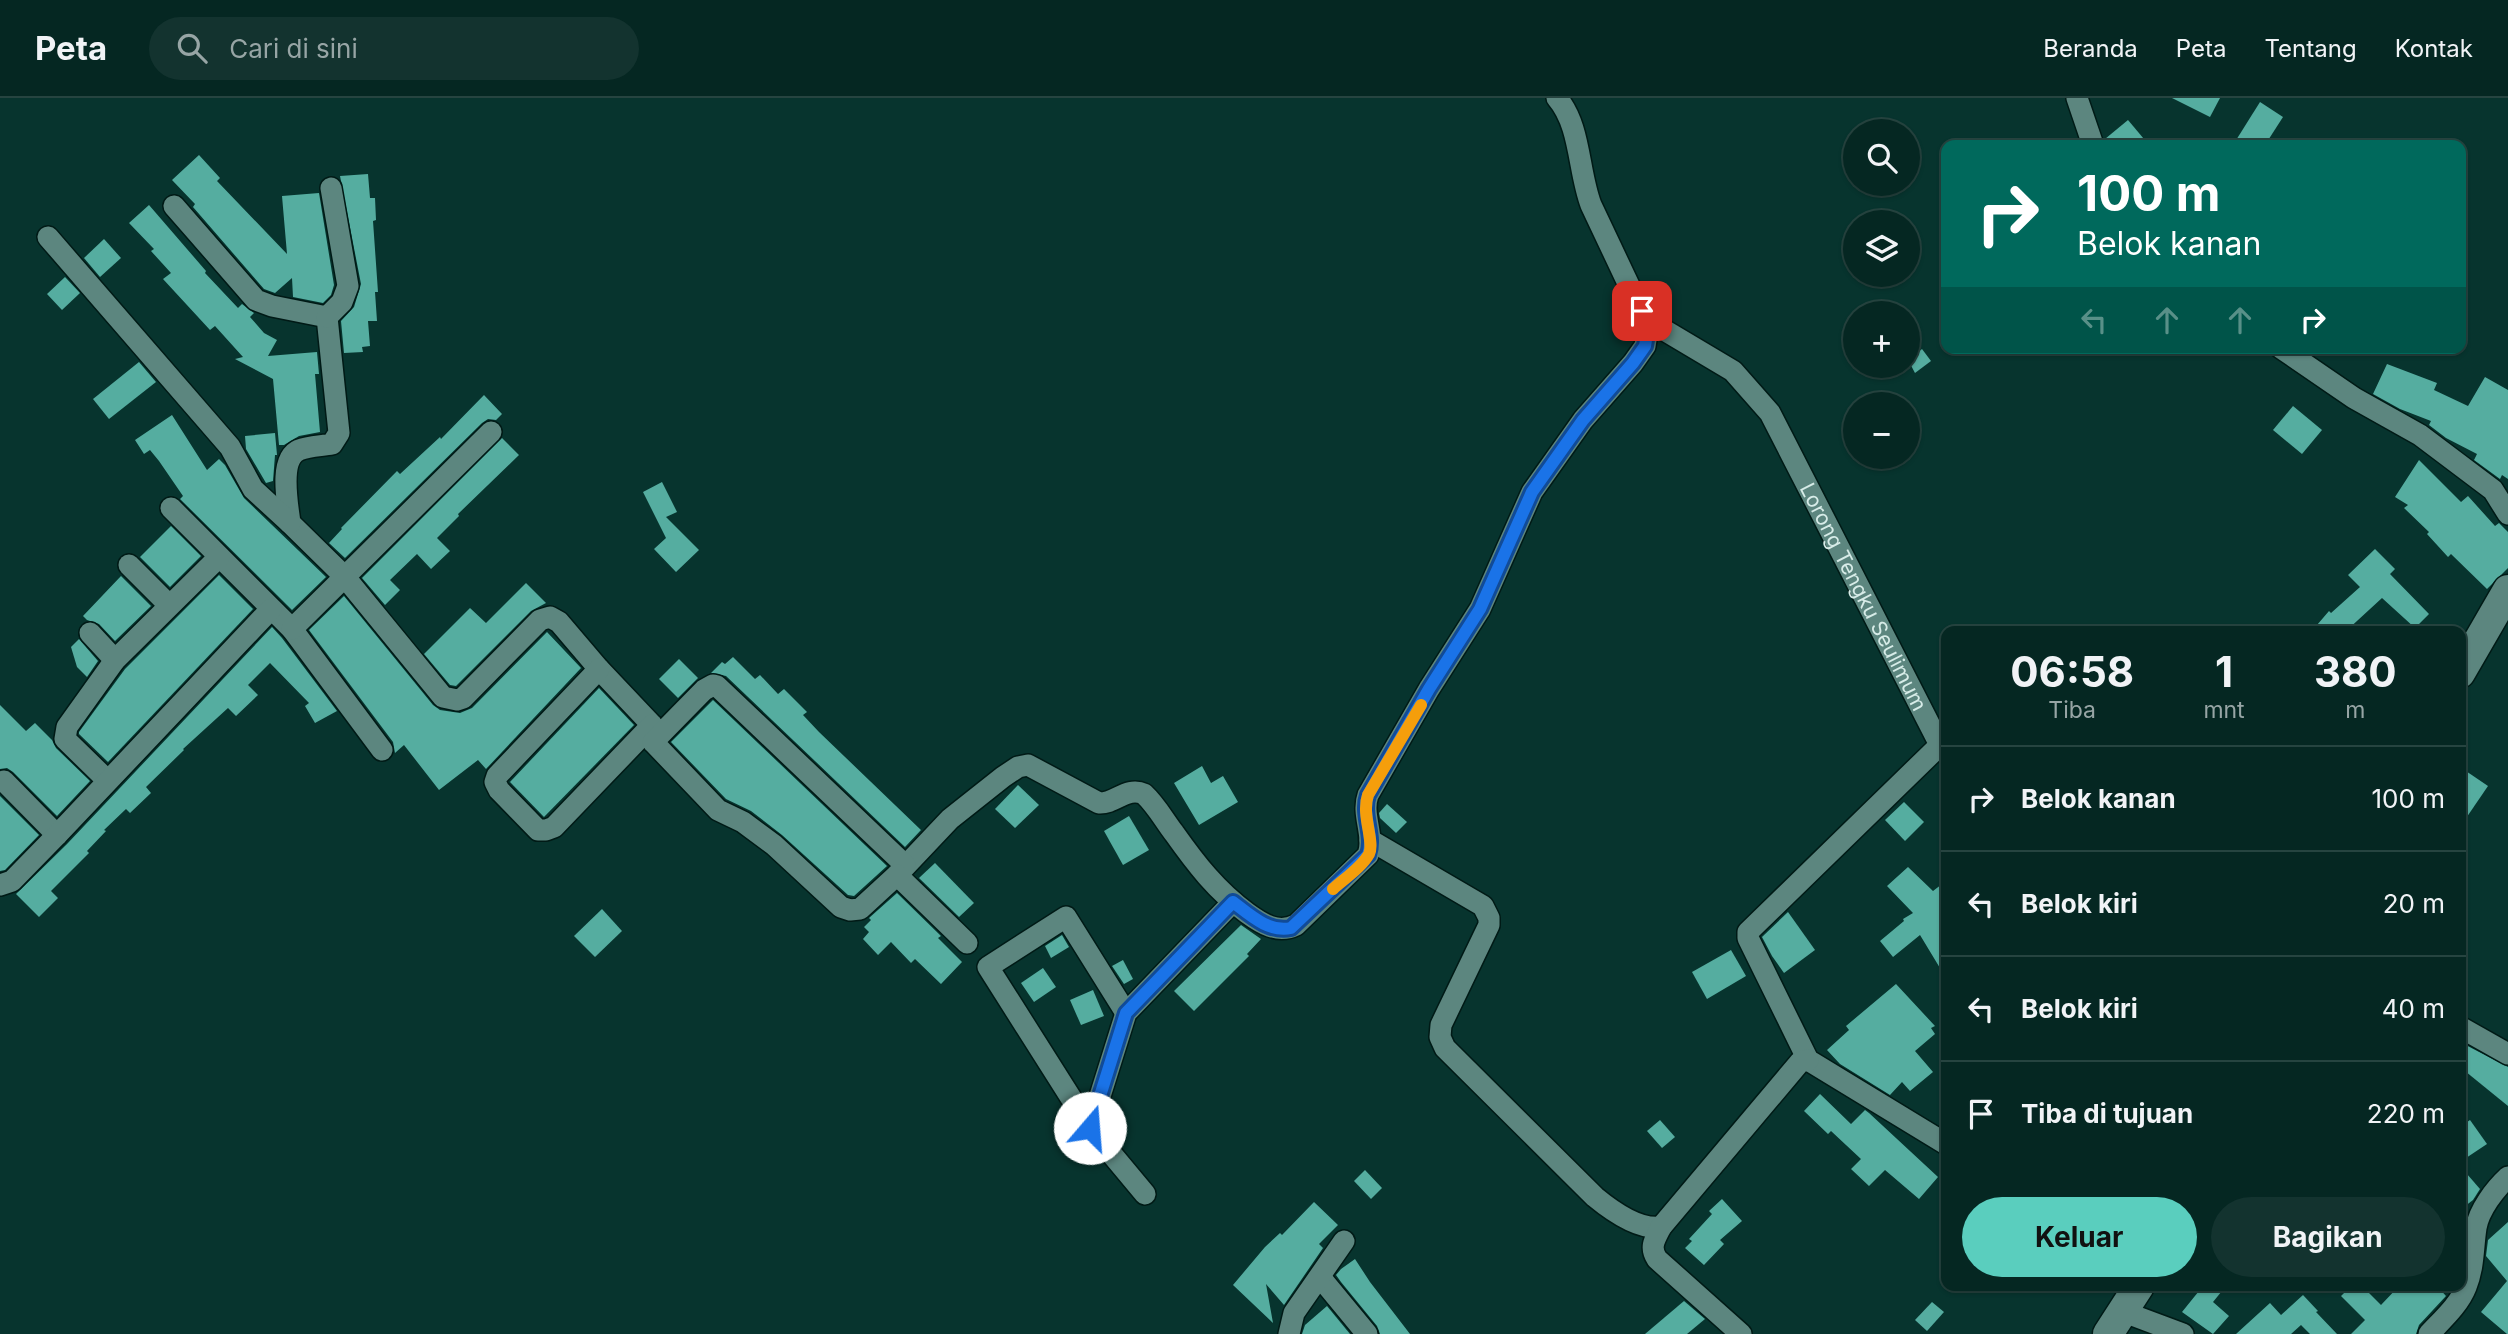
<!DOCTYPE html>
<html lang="id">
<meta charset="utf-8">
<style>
:root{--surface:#052722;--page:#13332f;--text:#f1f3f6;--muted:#97a5a5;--line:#264440;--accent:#5acebe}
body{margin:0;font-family:Inter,sans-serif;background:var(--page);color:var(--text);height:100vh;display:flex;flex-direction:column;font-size:26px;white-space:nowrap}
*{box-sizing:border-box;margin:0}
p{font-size:23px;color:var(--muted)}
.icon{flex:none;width:38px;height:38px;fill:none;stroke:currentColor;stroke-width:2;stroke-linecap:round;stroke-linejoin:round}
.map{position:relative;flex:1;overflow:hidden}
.drawer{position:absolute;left:1941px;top:528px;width:525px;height:665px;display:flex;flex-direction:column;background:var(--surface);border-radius:14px;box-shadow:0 2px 5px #0004,0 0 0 2px var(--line)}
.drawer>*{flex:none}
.banner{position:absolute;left:1941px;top:42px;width:525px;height:214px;border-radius:14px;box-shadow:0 2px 5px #0004,0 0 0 2px var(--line);background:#00695c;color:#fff;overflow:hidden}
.buttons{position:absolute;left:1843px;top:21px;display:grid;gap:14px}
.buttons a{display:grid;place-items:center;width:77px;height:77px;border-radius:50%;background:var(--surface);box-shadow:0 2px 5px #0004,0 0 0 2px var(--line);font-size:35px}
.pin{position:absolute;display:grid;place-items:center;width:60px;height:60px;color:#fff;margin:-30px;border-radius:14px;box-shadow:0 4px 10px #0006}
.me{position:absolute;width:77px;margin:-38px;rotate:18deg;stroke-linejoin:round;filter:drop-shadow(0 0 5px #0008)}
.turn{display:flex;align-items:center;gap:24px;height:147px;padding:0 21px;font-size:32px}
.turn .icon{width:91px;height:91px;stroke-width:2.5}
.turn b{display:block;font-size:49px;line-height:60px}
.lanes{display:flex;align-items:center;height:66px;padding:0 21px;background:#0003;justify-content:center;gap:35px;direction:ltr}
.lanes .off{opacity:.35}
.eta{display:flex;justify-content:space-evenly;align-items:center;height:119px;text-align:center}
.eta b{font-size:42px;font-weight:700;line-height:49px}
.action{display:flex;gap:14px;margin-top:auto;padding:14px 21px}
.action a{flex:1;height:80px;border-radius:42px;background:var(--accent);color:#111;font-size:28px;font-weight:700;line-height:80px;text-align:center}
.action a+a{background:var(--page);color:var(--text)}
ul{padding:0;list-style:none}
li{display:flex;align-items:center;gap:21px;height:105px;padding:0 21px;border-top:2px solid var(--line)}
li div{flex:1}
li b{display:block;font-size:26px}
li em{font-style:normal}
header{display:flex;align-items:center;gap:42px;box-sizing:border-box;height:98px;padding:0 35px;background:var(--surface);border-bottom:2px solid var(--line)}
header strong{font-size:33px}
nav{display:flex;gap:38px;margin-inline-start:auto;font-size:24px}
.search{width:490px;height:63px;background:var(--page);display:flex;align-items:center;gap:18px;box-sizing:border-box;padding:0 24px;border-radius:38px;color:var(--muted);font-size:26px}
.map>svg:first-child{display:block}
</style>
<header>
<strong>Peta</strong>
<div class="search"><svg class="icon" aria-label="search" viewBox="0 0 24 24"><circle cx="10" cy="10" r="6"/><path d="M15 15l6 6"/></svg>Cari di sini</div>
<nav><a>Beranda</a><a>Peta</a><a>Tentang</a><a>Kontak</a></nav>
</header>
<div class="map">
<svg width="2508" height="1236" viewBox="0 0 2508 1236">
<rect width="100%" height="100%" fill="#07342e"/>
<g fill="#55ada0">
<polygon points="2172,0 2220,0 2210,19"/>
<polygon points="2260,4 2283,19 2265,47 2233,47"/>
<polygon points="2128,22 2149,47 2106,47 2105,41"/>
<polygon points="199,57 220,80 217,83 287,156 282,98 319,95 334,187 331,197 323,205 293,199 292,180 275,195 264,191 193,109 195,106 172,82"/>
<polygon points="368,76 370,100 375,100 376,122 373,123 378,194 375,194 377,223 368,223 370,248 362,249 363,254 344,255 341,223 354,209 361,186 340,78"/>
<polygon points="149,107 206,173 205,175 238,210 242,206 254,215 250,219 264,235 277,242 268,258 317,254 319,276 315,276 320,334 299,338 284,347 279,347 273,281 235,261 243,259 215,228 210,232 163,181 171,175 151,153 154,151 129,125"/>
<polygon points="104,141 121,160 100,179 84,160"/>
<polygon points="65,179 80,195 62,212 47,196"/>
<polygon points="1922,251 1931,263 1915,275 1908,262"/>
<polygon points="139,264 156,284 109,321 93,301"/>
<polygon points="2387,266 2437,285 2434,292 2468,308 2485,279 2508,292 2508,381 2502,377 2500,381 2474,362 2477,356 2446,340 2429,327 2431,323 2400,311 2373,296"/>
<polygon points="484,297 502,316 496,322 488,321 482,325 345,460 329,445 342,431 341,430 397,373 400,376 440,339 441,341"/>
<polygon points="2293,308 2322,332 2302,356 2273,332"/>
<polygon points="172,317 207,372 219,361 225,367 244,400 326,479 292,512 180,401 183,398 159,363 150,352 144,356 135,342"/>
<polygon points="275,335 277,357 275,357 273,383 266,385 246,351 245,338"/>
<polygon points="502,340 519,357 458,416 459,418 437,440 450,453 431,471 417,456 390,482 400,492 385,507 362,480"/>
<polygon points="2419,362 2461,404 2468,398 2495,428 2499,425 2508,434 2508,470 2487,491 2451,456 2448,459 2427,436 2429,434 2404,410 2408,407 2395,399"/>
<polygon points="662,384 677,414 666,419 699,452 676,474 654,451 666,440 643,394"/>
<polygon points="171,428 201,458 170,489 140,459"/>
<polygon points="2375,451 2395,471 2390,476 2429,516 2415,530 2382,500 2345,534 2311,534 2329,513 2331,515 2360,489 2348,477"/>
<polygon points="219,477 253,511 108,664 79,636 79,634 125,571"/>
<polygon points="121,478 151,508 115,543 99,526 87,522 83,518"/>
<polygon points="526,485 546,505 531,513 456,588 450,587 424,556 470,510 486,525"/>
<polygon points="344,498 433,607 440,612 460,615 472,610 547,534 581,570 486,671 478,662 439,692 404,647 395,655 393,644 309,532"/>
<polygon points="272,529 282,540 337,613 315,625 305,608 309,605 270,565 248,587 258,597 236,618 228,610 183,651 184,652 146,689 151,695 130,715 126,711 104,732 106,733 87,753 89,755 51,793 58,800 39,819 16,796 67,746"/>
<polygon points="79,541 98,563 87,579 77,569 71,549"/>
<polygon points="733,559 755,581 760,577 778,596 784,591 807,614 803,617 819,634 921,732 905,749 726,578 711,575 722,564 725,566"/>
<polygon points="679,561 698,580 678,600 659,581"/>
<polygon points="599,590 634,627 544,719 510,684"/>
<polygon points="713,602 887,768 854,798 848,797 782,737 751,713 726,701 671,644"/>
<polygon points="0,607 26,633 35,625 52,642 56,650 90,683 57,718 13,674 7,670 0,671"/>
<polygon points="1202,668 1211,685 1223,678 1238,704 1199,727 1174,685"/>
<polygon points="2460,669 2488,688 2460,729"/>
<polygon points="1018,687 1039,707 1015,730 995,711"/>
<polygon points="0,698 39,737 5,772 0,773"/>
<polygon points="1904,704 1924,724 1905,743 1885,722"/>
<polygon points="1387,706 1407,724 1396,735 1380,720 1379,715"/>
<polygon points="1129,718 1149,752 1123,767 1104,733"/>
<polygon points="935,765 974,805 959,819 919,780"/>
<polygon points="1908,769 1933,793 1946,783 1946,880 1920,837 1893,859 1880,843 1904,823 1903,821 1913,815 1887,788"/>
<polygon points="897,795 941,838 938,840 962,864 941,886 915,861 911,865 891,844 878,857 863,841 869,834 864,829 871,822 869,820"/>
<polygon points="602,811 622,833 595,859 574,838"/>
<polygon points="1788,814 1815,852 1784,875 1772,858 1762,839"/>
<polygon points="1241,827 1261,841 1247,856 1249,858 1194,913 1174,893"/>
<polygon points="1062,837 1069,849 1051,860 1045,848"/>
<polygon points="1731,852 1746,878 1707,901 1692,874"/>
<polygon points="1123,862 1133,881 1124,886 1112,868"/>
<polygon points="1043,870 1056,889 1034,904 1021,885"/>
<polygon points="1896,886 1935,928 1931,930 1935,936 1915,953 1933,974 1910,993 1902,984 1890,997 1840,966 1827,952 1849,932 1846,928"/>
<polygon points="1093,892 1104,918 1081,927 1070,902"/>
<polygon points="2460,944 2508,969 2508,1008 2460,969"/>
<polygon points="1820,996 1851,1026 1865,1012 1869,1015 1938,1079 1919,1101 1885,1072 1869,1088 1851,1071 1861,1061 1831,1033 1828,1036 1804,1013"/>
<polygon points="1660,1022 1675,1039 1662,1050 1647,1033"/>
<polygon points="2470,1022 2487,1046 2460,1064 2460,1029"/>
<polygon points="2460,1068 2480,1091 2473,1102 2460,1112"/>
<polygon points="1365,1072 1382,1090 1371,1101 1354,1083"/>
<polygon points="1722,1101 1742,1123 1720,1142 1724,1146 1704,1167 1685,1150 1692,1143 1689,1141 1712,1116 1709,1113"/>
<polygon points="1314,1104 1338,1127 1319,1146 1323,1150 1284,1207 1266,1186 1273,1225 1233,1187 1265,1149 1280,1135 1282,1137"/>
<polygon points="2508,1124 2508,1236 2507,1236 2481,1214 2507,1183 2486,1158 2488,1142"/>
<polygon points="1355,1161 1370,1184 1410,1236 1380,1236 1377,1228 1341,1184 1336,1177 1341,1171"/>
<polygon points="2203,1188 2226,1188 2213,1204 2229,1218 2213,1236 2182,1214"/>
<polygon points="2351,1188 2362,1188 2381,1207 2399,1188 2437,1188 2446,1198 2419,1227 2416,1236 2351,1236 2365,1222 2341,1198"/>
<polygon points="2303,1197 2318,1213 2316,1214 2337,1236 2310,1236 2301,1227 2291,1236 2236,1236 2270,1205 2281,1217"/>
<polygon points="1684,1203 1705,1221 1687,1236 1645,1236"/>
<polygon points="1932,1204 1944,1214 1927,1233 1915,1222"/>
<polygon points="1327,1208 1350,1236 1302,1236 1305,1227"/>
</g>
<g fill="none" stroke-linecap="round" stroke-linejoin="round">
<defs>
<g id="street">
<polyline points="2077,0 2093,47"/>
<path d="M 174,108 L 256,202 L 272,208 L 327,219 L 339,335 L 332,346 C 322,348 309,348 299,352 C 278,361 288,407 290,425 L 344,478 L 443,599 L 457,602 L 463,600 L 540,522 L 550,519 L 559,524 L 599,571 L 652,627 L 653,644 L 718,712 L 743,724 L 774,747 L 841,809 L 850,812 L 860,811 L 897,777 L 950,721 L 1003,679 L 1018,669 L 1028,667 L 1099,705 C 1115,706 1127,688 1144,696 C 1156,707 1164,722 1174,735 C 1196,766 1216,792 1247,815 C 1262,826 1278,836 1296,827 L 1368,757 C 1375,737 1361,717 1368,697 L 1429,591 L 1480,511 L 1532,394 L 1583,322 L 1633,265 L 1645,248 L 1649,223 L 1634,198 L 1591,107 C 1578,73 1581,28 1557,0"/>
<polyline points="48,139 230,349 253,391 290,425"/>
<polyline points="327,219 342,204 348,188 331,90"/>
<path id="s1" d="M 1649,223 L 1733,273 L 1770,315 L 1939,645 L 1938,649 L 1748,834 L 1748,840 L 1808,962 L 1946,1046"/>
<polyline points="2281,250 2354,300 2420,337 2493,392 2508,416"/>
<polyline points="171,410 292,531 382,652"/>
<polyline points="129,467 169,507"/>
<polyline points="292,531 491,334"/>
<polyline points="90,535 115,562"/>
<polyline points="599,571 497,678 495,684 499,692 538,732 546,732 554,729 652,627"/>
<polyline points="653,644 704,592 713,587 717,588 905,767"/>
<polyline points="107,682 65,641 67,629 115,562 219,459"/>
<polyline points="4,683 57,737"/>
<path d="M 1370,742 L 1483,808 L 1489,820 L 1489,827 L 1441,927 L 1440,939 L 1445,950 L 1595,1099 C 1612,1113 1639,1132 1661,1129"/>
<polyline points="897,777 967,845"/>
<polyline points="0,787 12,783 57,737 271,511"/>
<polyline points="2460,929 2508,956"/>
<polyline points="1090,1030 988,869 1066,819 1126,915"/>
<polyline points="1145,1096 1090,1030 1126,915 1233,804"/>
<polyline points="1320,1179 1367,1236"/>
<polyline points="2124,1214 2183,1236"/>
<polyline points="1289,1236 1294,1215 1344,1143"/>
<path d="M 1741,1236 L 1657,1161 C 1649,1149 1655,1141 1661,1129 L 1800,964 L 1808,962"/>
<path d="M 2429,1236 C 2442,1222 2459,1207 2466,1189 C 2474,1169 2473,1150 2476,1130 C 2479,1112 2495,1091 2508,1079"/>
</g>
<g id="secondary">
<polyline points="2460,575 2508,492"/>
<polyline points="2108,1236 2139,1188"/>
</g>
</defs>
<use href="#street" stroke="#001a16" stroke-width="24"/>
<use href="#secondary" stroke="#001a16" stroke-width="33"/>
<use href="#street" stroke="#5c867f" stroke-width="21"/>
<use href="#secondary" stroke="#5c867f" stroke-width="30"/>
</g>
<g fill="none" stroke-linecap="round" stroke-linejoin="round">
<defs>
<path id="route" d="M 1090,1030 L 1126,915 L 1233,804 C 1250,817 1269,835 1291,830 L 1368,757 C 1375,737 1361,717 1368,697 L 1429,591 L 1480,511 L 1532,394 L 1583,322 L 1633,265 L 1645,248 L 1649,223 L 1642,213"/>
</defs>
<use href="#route" stroke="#114b97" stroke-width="18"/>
<use href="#route" stroke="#1a73e8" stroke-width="12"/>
<path stroke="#f59e0b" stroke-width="12" d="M 1333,791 C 1344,781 1362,769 1369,756 C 1375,744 1361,717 1368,697 L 1421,607"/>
</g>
<g text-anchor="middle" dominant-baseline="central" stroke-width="7" stroke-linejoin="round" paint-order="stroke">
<g font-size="21" fill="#d7ece8" stroke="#002a24">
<text stroke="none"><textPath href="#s1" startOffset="360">Lorong Tengku Seulimum</textPath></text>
</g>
</g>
</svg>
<div class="buttons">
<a><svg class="icon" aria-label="search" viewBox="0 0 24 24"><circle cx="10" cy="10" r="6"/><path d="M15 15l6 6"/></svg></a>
<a><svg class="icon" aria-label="layers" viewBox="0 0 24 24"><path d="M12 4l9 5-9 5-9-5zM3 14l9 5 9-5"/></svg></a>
<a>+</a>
<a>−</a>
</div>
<div class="pin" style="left:1642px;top:213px;background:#d93025"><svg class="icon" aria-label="arrive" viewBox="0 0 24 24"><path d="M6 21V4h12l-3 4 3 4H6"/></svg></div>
<svg class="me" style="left:1090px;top:1030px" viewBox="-20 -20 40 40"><circle r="19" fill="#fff"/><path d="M0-13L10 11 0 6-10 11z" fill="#1a73e8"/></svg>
<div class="banner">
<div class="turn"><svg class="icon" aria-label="right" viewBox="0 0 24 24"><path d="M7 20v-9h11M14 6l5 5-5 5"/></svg><div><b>100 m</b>Belok kanan</div></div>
<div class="lanes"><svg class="icon off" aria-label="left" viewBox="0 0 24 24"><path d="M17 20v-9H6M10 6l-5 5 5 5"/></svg><svg class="icon off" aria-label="ahead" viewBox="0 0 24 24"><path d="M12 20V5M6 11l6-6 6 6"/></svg><svg class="icon off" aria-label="ahead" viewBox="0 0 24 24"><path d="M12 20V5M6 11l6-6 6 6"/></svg><svg class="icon" aria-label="right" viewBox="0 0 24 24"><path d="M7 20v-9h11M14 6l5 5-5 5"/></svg></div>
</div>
<section class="drawer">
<div class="eta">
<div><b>06:58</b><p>Tiba</p></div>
<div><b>1</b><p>mnt</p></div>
<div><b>380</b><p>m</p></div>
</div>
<ul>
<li><svg class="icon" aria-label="right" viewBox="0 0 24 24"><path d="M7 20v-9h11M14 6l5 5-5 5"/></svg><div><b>Belok kanan</b></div><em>100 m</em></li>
<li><svg class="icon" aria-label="left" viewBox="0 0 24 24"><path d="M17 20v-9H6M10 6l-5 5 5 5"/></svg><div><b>Belok kiri</b></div><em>20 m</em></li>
<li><svg class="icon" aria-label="left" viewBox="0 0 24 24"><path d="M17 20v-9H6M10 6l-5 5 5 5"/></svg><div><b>Belok kiri</b></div><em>40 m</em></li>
<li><svg class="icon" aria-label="arrive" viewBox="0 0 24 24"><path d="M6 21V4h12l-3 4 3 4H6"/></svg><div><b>Tiba di tujuan</b></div><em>220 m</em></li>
</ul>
<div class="action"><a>Keluar</a><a>Bagikan</a></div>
</section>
</div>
